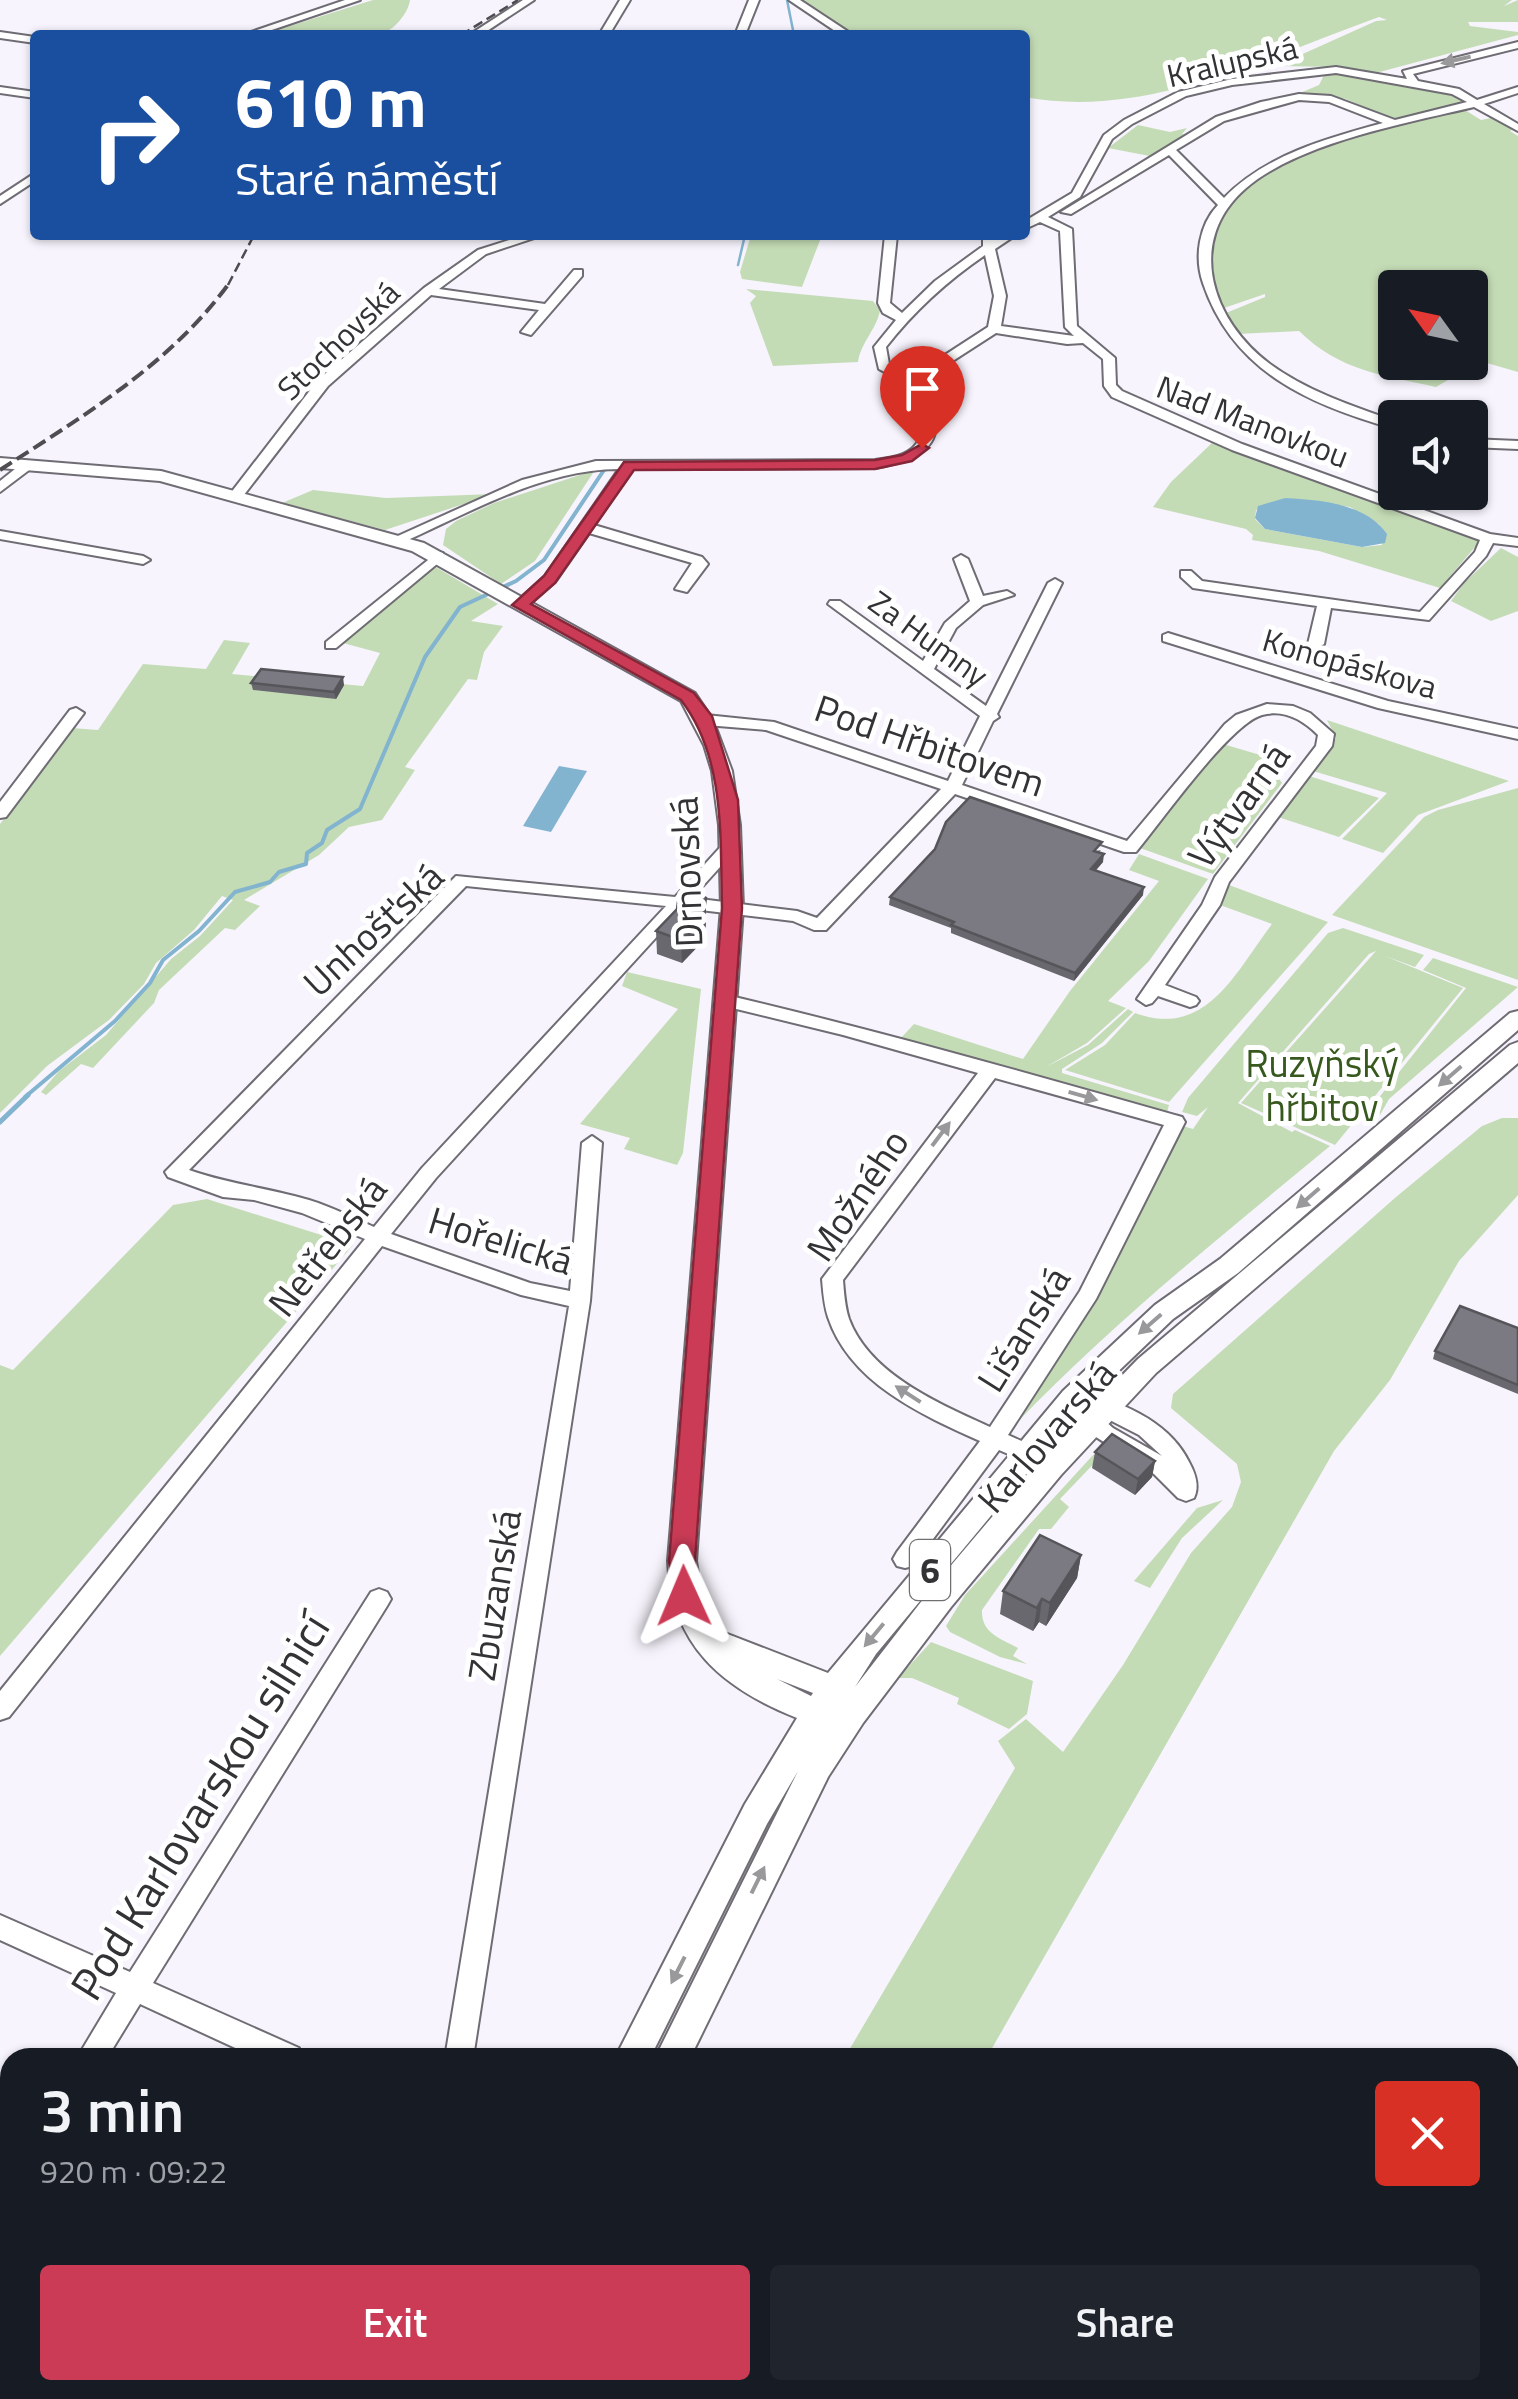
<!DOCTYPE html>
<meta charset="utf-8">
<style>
:root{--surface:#171b24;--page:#20242c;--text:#f1f3f6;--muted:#9ea1a6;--accent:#cb3b56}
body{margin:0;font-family:"Titillium Web",sans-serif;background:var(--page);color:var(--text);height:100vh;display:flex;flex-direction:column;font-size:38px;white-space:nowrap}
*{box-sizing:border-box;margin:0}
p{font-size:32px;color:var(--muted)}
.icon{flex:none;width:55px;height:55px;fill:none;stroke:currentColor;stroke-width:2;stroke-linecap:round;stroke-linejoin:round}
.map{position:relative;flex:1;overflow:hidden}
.panel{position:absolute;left:0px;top:2048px;width:1520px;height:352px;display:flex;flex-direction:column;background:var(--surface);border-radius:30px 30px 0 0;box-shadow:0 2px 8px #0004}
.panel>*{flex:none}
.banner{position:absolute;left:30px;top:30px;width:1000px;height:210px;border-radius:10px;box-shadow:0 2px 8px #0004;background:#1a4fa0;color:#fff;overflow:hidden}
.needle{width:65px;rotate:303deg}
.buttons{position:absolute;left:1378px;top:270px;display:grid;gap:20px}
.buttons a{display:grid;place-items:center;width:110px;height:110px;border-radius:10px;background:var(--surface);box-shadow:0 2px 8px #0004;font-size:50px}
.pin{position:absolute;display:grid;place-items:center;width:85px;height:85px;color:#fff;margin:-102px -42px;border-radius:50% 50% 50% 0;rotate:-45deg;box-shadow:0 0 10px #0007}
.pin .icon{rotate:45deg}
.me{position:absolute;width:110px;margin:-55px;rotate:359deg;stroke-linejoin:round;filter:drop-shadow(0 0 8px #0008)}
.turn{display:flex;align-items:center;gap:35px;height:210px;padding:0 40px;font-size:45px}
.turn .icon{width:130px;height:130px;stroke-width:2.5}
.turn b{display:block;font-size:70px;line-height:85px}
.round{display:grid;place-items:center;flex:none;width:105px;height:105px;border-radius:10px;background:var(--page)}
.head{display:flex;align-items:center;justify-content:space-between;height:170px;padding:0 40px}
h1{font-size:60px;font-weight:600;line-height:75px}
.button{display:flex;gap:20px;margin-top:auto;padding:20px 40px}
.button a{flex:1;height:115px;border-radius:10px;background:var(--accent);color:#fff;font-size:40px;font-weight:600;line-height:115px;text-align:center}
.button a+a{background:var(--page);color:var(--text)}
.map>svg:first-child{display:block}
</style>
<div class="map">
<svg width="1518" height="2399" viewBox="0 0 1518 2399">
<rect width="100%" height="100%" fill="#f7f4fd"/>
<g fill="#c4dcb6" fill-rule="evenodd">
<path d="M 373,0 L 410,0 C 408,14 394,30 381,34 C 363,40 285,35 261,35 Z"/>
<path d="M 799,0 L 1512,0 L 1504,6 L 1518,0 L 1518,22 L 1468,22 L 1470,26 L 1518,32 L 1518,35 L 1372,74 L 1337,67 L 1276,66 L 1376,21 L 1387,20 L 1379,17 C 1267,57 1146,120 1025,97 L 1025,35 L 854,35 Z"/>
<polygon points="1326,71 1434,90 1474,103 1396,121 1346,99 1300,93 1319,85"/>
<path d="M 1465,110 L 1481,120 L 1496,117 L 1514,129 L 1510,131 L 1518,136 L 1518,372 L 1480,361 L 1436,387 C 1382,375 1340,371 1299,331 L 1238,334 L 1226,313 L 1265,297 L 1265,294 L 1224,308 C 1214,285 1206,258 1212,233 C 1230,155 1399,123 1465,110 ZM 1395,288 L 1470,288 L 1470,362 L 1395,362 Z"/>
<polygon points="1138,125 1170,132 1187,128 1182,134 1185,135 1155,157 1108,148"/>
<polygon points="751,235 822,235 802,287 742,279 740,272"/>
<path d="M 746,289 L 873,301 L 880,310 C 877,329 861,342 858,362 L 773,366 L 750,303 L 756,296 Z"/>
<path d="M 1213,442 L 1481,540 L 1440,588 L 1319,551 L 1252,540 L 1253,535 L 1246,529 L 1153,507 L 1171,482 ZM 1285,498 L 1350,507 L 1380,525 L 1382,545 L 1362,547 L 1265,529 L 1255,519 L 1256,510 Z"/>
<polygon points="595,470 535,561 501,584 443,545 446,529 456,521 494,503"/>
<polygon points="313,490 386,498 494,494 385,530 282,503"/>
<polygon points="1501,548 1518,557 1518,611 1491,621 1451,601 1464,583"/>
<polygon points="434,566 498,604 471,621 503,626 484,652 477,680 468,679 405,767 415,770 382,820 349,827 319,855 244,900 260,906 235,930 225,928 159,990 154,1003 93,1068 81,1064 46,1095 41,1092 59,1071 106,1035 171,959 200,936 233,900 222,896 194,930 156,963 144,984 109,1020 47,1066 0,1113 0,824 72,728 98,730 143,664 206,669 224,640 250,643 232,674 363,686 380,653 343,643"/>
<polygon points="1327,720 1509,781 1418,815 1383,853 1342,839 1387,793 1313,771 1336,738"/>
<polygon points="1223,744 1280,761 1276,774 1282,783 1213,874 1140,848"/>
<polygon points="1309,776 1379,798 1339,837 1278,817"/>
<polygon points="1518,788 1518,980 1332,915 1424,817 1438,810"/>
<polygon points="1139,854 1208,879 1149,961 1108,1001 1126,1008 1087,1043 1046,1067 1088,1045 1128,1009 1133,1012 1102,1043 1062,1069 1062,1073 1169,1105 1166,1116 900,1039 914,1024 1023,1059 1070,991 1159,881 1129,870"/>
<path d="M 1229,885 L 1328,922 L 1169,1102 L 1065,1070 L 1105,1045 L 1135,1013 C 1206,1039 1235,973 1272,924 L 1220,905 Z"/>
<path d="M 1343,928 L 1424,955 L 1415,967 L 1385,956 L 1463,988 L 1335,1145 L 1241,1103 L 1376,951 L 1369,954 L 1238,1103 L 1292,1132 L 1295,1130 L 1330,1146 C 1219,1238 1107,1327 1008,1432 L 1183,1126 L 1193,1129 L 1208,1107 L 1197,1116 L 1182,1112 L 1188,1098 L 1328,933 Z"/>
<polygon points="1433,958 1518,987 1389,1099 1380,1115 1377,1100 1466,988 1423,970"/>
<polygon points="627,972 701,989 683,1153 677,1165 624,1149 630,1138 580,1124 678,1009 622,986"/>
<polygon points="1502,1118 1518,1118 1518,1195 1459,1261 1390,1380 1334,1451 987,2057 845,2057 1015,1768 998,1741 1026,1719 1063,1752 1123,1665 1191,1553 1232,1507 1241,1482 1237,1464 1171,1408 1173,1394 1396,1197 1482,1126"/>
<polygon points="207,1199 353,1245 0,1656 0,1365 13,1370 173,1205"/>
<path d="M 1104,1453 L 1060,1499 L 1069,1507 L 1051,1529 L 1039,1529 L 982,1610 C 981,1633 1000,1638 1018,1648 L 1013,1656 L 1027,1664 L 1000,1657 L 950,1632 L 946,1626 L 965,1595 L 1093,1455 Z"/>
<polygon points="1223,1500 1182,1538 1150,1588 1134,1581 1197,1508"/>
<polygon points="931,1642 1033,1681 1027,1714 1009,1729 957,1704 959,1698 912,1678 898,1678"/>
<polygon points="534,2390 835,2390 837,2399 529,2399"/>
</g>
<g fill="#82b3cf">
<path d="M 1285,498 C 1320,500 1365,503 1387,534 L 1385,543 L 1362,547 L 1265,529 L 1255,518 L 1258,506 Z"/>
<polygon points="559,766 587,771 551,832 523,826"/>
</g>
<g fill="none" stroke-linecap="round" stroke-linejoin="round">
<g stroke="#82b3cf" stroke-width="2.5">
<polyline points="787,0 794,35"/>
<polyline points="738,265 745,235"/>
</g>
<polyline stroke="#82b3cf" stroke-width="4" points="25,1097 115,1021 150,983 163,960 199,931 235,892 270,882 279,872 306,864 307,853 322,843 327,830 360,809 425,657 460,607 516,581 544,560 604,470"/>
<polyline stroke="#82b3cf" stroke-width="5" points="0,1122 28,1095"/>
<defs>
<g id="minor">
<polygon points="345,0 360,0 257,35 242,35"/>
<polygon points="523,0 534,0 481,35 469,35"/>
<polygon points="620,0 630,0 609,35 599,35"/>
<polygon points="749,0 759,0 745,35 735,35"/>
<polygon points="789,0 800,0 853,35 841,35"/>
<polygon points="0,32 35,37 35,43 0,38"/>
<path d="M 1518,42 L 1518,48 L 1413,74 L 1418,81 L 1459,89 L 1477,100 L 1518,87 L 1518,93 L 1484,104 L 1518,124 L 1518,131 L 1474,107 C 1407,123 1297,143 1245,189 C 1185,242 1212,321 1270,364 C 1307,391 1352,406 1395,421 L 1395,429 C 1310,405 1233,372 1203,283 C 1194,257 1199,225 1218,205 L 1169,155 L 1071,214 L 1061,212 L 1216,117 L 1261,102 L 1299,94 L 1331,96 L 1395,120 L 1467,102 L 1452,94 L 1336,73 L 1232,85 L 1186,96 L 1132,124 L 1112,139 L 1080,197 L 1048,217 L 1072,229 L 1077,326 L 1115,358 L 1116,385 L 1122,391 L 1242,444 L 1490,534 L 1518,538 L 1518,546 L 1493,543 L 1486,556 L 1429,620 L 1331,608 L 1324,644 L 1316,649 L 1308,644 L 1317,606 L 1193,588 L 1181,577 L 1181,571 L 1191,571 L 1202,581 L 1420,612 L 1475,552 L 1480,540 L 1232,450 L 1112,397 L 1104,386 L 1103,359 L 1083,343 L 1067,344 L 996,333 L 917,384 C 956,437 929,459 875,468 L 633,469 L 594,525 L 702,557 L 708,564 L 687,592 L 675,589 L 692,563 L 589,533 L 555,582 L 525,608 L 520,609 L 513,605 L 545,576 L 619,469 C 543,469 469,513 401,543 L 389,540 L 522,480 L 596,461 L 875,460 C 886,458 898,458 907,452 C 931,439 921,404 906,387 C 899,378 888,374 879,369 L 874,347 L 896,320 L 883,313 L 878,303 L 885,235 L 897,235 L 890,303 L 902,313 L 935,281 L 983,246 L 983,235 L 991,235 L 993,240 L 1002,235 L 1016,235 L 995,249 L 1006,296 L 1001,326 L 1074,336 L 1065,327 L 1060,231 L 1040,222 L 1025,229 L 1025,221 L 1072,193 L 1104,135 L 1124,120 L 1178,92 L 1232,79 L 1336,67 L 1407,79 L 1403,71 ZM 1299,100 L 1329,102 L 1383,123 C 1328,138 1265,155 1224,198 L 1176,150 L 1224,121 ZM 985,255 L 994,296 L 988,327 L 911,377 L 889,364 L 886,347 C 914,311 947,281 985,255 Z"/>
<polygon points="0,87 35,92 35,98 0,93"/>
<polygon points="35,173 35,181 0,204 0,196"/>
<polygon points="525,235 543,235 486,254 439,289 545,304 574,270 582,270 582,276 531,335 521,332 539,310 431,295 328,386 240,500 230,500 230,494 318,380 424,288 478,250"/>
<polygon points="1470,439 1518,441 1518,449 1470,447"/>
<polygon points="25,461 37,464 0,492 0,481"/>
<polygon points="0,531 143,556 150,560 143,564 0,539"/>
<polygon points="438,552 443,553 443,559 336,648 326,648 326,642"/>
<path d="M 961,555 L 968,559 L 983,596 L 1007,591 L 1014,595 L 983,605 L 956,628 L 934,669 L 986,706 L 1048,583 L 1055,579 L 1062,583 L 997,714 L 999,717 L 993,721 L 962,785 L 1127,841 L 1225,724 L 1236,715 L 1267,704 L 1293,706 L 1310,713 L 1334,734 L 1332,746 L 1229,882 L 1220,905 L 1165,985 L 1196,997 L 1199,1001 L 1196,1005 L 1190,1007 L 1158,996 L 1152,1003 L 1146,1005 L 1137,999 L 1202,905 L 1215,877 L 1316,746 L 1318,735 C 1303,720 1284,709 1262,715 C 1230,724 1161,822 1136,852 L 1124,852 L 955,794 L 826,930 L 814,930 L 793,921 L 683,908 L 436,1178 L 391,1234 L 530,1283 L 570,1291 L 582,1143 L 592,1136 L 602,1143 L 590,1301 L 473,2058 L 445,2058 L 569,1306 L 521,1295 L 382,1246 L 9,1717 L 0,1720 L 0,1691 L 365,1239 L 302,1213 L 254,1200 L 223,1197 L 168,1177 L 165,1172 L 456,876 L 675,897 L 725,842 L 731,841 L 739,846 L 692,898 L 797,911 L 817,918 L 941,789 L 766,730 L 706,725 L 698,720 L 706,715 L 774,722 L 948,781 L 980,716 L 828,604 L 830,601 L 840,601 L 923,661 L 945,623 L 970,601 L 954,559 ZM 466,886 L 666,906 L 422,1168 L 374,1227 C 353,1218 332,1207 309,1200 C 269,1188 228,1184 189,1170 Z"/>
<polygon points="1168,633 1388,701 1518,729 1518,739 1378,708 1163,641 1163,635"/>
<polygon points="76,708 84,713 6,817 0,818 0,802 70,710"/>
<path d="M 726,995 C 880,1031 1030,1074 1182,1117 L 1185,1122 L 1096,1299 L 1008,1435 L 1037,1448 L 1040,1454 L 1037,1460 L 1029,1463 L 999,1450 L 913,1566 L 905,1568 L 897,1566 L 893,1559 L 897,1552 L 980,1441 C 922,1415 850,1383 828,1317 C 824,1305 823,1291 822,1279 L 978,1073 L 843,1035 L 720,1005 L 717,1001 L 720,997 ZM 995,1078 L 1164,1125 L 1080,1291 L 990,1427 C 940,1404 870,1375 849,1319 C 845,1307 844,1293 843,1280 Z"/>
<path d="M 1073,1390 C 1117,1400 1168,1419 1189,1462 C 1195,1473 1200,1486 1194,1498 L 1186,1501 L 1178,1498 L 1154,1474 L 1085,1430 L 1071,1412 L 1074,1407 L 1065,1404 L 1062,1398 L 1065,1392 ZM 1096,1413 L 1139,1435 L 1162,1456 L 1113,1428 Z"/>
<polygon points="379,1589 387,1592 391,1599 387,1606 153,1983 299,2048 303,2058 257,2058 140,2004 107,2058 77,2058 116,1993 0,1940 0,1915 130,1972 371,1592"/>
<polygon points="10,2172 10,2212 0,2216 0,2176"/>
</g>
<g id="major">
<path d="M 0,458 L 161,471 L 424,543 L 695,693 L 713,720 L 732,771 L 740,825 L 743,908 L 696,1561 L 704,1612 L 720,1635 L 725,1633 L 828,1673 L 1063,1391 L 1155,1305 L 1220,1259 L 1510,1013 L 1518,1011 L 1518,1030 L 1238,1273 L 1173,1319 L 1083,1405 L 876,1654 L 855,1687 L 931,1589 L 1041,1459 L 1138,1359 L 1510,1045 L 1518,1042 L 1518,1063 L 1156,1373 L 1061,1475 L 951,1607 L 863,1723 L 828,1777 L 690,2058 L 655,2058 L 798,1771 L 767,1824 L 650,2058 L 615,2058 L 745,1804 L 797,1718 C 722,1688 671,1645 668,1561 L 721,908 L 719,825 L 712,771 L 704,745 L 681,701 L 412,551 L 160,481 L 0,468 ZM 777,1679 L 813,1693 L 811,1696 Z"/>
<polygon points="423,2390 462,2390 458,2399 419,2399"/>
<polygon points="478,2390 517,2390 513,2399 474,2399"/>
</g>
</defs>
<use href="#minor" stroke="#6f6c74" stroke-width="4"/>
<use href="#major" stroke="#6f6c74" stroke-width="4"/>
<use href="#minor" fill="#fff" fill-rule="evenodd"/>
<use href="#major" fill="#fff" fill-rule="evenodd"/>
<g stroke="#4f4d51" stroke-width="2.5" stroke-dasharray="10 5" stroke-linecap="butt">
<polyline points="461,35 518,0"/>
<polyline points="228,285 254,235"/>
</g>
<path stroke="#4f4d51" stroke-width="4" stroke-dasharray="14 6" stroke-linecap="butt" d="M 0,470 C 83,416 171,364 230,282"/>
</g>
<g fill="#6a686f">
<polygon points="251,683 344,685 336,699 253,690"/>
<polygon points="1101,850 1099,852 1103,862 1096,870 1143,895 1074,981 951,933 951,928 889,905 890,897"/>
<polygon points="706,922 704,940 682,963 657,954 656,931"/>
<polygon points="1518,1328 1518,1394 1433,1359 1435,1351"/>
<polygon points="1095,1452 1155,1461 1152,1477 1135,1495 1092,1468"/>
<polygon points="1081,1555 1077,1578 1046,1626 1039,1622 1033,1631 1000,1614 1003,1591"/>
</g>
<g fill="#56555a">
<polygon points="343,677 344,685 336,699 334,692"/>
<polygon points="1104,854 1103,862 1090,877 1091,869"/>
<polygon points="1144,887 1143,895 1074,981 1075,973"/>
<polygon points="706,898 706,922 704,940 682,963 681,940"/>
<polygon points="1155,1461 1152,1477 1135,1495 1138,1479"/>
<polygon points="1081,1555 1077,1578 1046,1626 1050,1603"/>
<polygon points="1042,1599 1039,1622 1033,1631 1037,1608"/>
</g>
<g fill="#7b7981" stroke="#56555a" stroke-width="2.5">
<polygon points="261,669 343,677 334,692 251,683"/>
<polygon points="970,797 1102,842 1094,851 1104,854 1091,869 1144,887 1075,973 951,925 954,922 890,897 935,849 946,822"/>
<polygon points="694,891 706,898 703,917 681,940 656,931 677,909 679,895"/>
<polygon points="1460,1306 1518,1328 1518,1385 1435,1351"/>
<polygon points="1112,1434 1155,1461 1138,1479 1095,1452"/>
<polygon points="1040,1535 1081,1555 1050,1603 1042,1599 1037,1608 1003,1591"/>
</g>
<defs><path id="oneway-solid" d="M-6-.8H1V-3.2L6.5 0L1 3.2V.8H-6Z" transform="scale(2.5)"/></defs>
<g fill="#99989a">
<use href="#oneway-solid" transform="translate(1456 60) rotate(167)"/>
<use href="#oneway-solid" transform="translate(1450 1076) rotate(139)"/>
<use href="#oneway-solid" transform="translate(1083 1096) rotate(16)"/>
<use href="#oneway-solid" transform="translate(941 1134) rotate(-53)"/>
<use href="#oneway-solid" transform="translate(1308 1198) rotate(139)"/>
<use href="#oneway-solid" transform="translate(1150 1324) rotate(139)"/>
<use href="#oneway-solid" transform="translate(908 1394) rotate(-147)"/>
<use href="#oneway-solid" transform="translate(874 1635) rotate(130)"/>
<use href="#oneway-solid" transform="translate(758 1880) rotate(-64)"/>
<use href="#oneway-solid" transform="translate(678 1970) rotate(117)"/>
</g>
<path fill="#cb3b56" stroke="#842638" stroke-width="2.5" d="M 922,444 L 929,448 L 912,461 L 875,469 L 634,470 L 555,583 L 531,604 L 694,693 L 712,716 L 738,800 L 742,908 L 695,1561 L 698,1596 L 694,1603 L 684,1607 L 675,1603 L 669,1561 L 722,908 C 720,839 726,758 681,700 L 512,605 L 544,576 L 624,462 L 875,460 L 902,455 Z"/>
<g text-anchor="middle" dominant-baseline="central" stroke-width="10" stroke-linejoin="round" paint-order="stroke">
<g font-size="32" fill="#333235" stroke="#fff">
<text transform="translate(1232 61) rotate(-13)">Kralupská</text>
<text transform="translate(338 340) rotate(-44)">Stochovská</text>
<text transform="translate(1253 421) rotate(21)">Nad Manovkou</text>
<text transform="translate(929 638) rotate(36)">Za Humny</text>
<text transform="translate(1350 663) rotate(16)">Konopáskova</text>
</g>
<rect fill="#fff" stroke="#707072" stroke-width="2.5" x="910" y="1540" width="40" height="60" rx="8"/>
<g font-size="35" font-weight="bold" fill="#333235">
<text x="930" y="1570">6</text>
</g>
<g font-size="38" fill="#333235" stroke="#fff">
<text transform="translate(930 745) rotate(19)">Pod Hřbitovem</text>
<text transform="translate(1238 805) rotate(-54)">Výtvarná</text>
<text transform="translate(686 872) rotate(-92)">Drnovská</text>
<text transform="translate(373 929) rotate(-43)">Unhošťská</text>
<text transform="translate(857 1195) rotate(-56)">Možného</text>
<text transform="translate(501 1240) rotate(17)">Hořelická</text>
<text transform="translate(327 1246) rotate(-52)">Netřebská</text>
<text transform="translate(1023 1329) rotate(-58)">Lišanská</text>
<text transform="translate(1046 1436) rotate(-49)">Karlovarská</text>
<text transform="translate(494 1595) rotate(-81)">Zbuzanská</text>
</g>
<g font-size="38" fill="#37591d" stroke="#fff">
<text x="1322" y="1063">Ruzyňský<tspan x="1322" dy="44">hřbitov</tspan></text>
</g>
<g font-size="45" fill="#333235" stroke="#fff">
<text transform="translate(199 1806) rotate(-58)">Pod Karlovarskou silnicí</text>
</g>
</g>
</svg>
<div class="buttons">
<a><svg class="needle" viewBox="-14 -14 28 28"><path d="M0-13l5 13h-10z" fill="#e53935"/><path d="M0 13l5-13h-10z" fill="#9ea1a6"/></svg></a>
<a><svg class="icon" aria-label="sound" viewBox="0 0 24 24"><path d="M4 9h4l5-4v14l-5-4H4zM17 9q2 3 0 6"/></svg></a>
</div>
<div class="pin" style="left:922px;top:448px;background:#d93025"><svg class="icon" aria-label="arrive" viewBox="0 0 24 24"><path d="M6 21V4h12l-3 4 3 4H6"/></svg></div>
<svg class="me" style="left:684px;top:1596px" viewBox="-20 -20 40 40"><path d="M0-17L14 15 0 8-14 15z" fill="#cb3b56" stroke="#fff" stroke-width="4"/></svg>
<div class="banner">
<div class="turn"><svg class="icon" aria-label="right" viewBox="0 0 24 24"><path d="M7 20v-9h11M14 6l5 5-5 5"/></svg><div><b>610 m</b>Staré náměstí</div></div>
</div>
<section class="panel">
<div class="head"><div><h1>3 min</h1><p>920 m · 09:22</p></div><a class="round" style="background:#d93025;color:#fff"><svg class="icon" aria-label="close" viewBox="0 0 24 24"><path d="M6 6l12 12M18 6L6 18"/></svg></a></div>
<div class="button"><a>Exit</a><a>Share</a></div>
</section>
</div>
